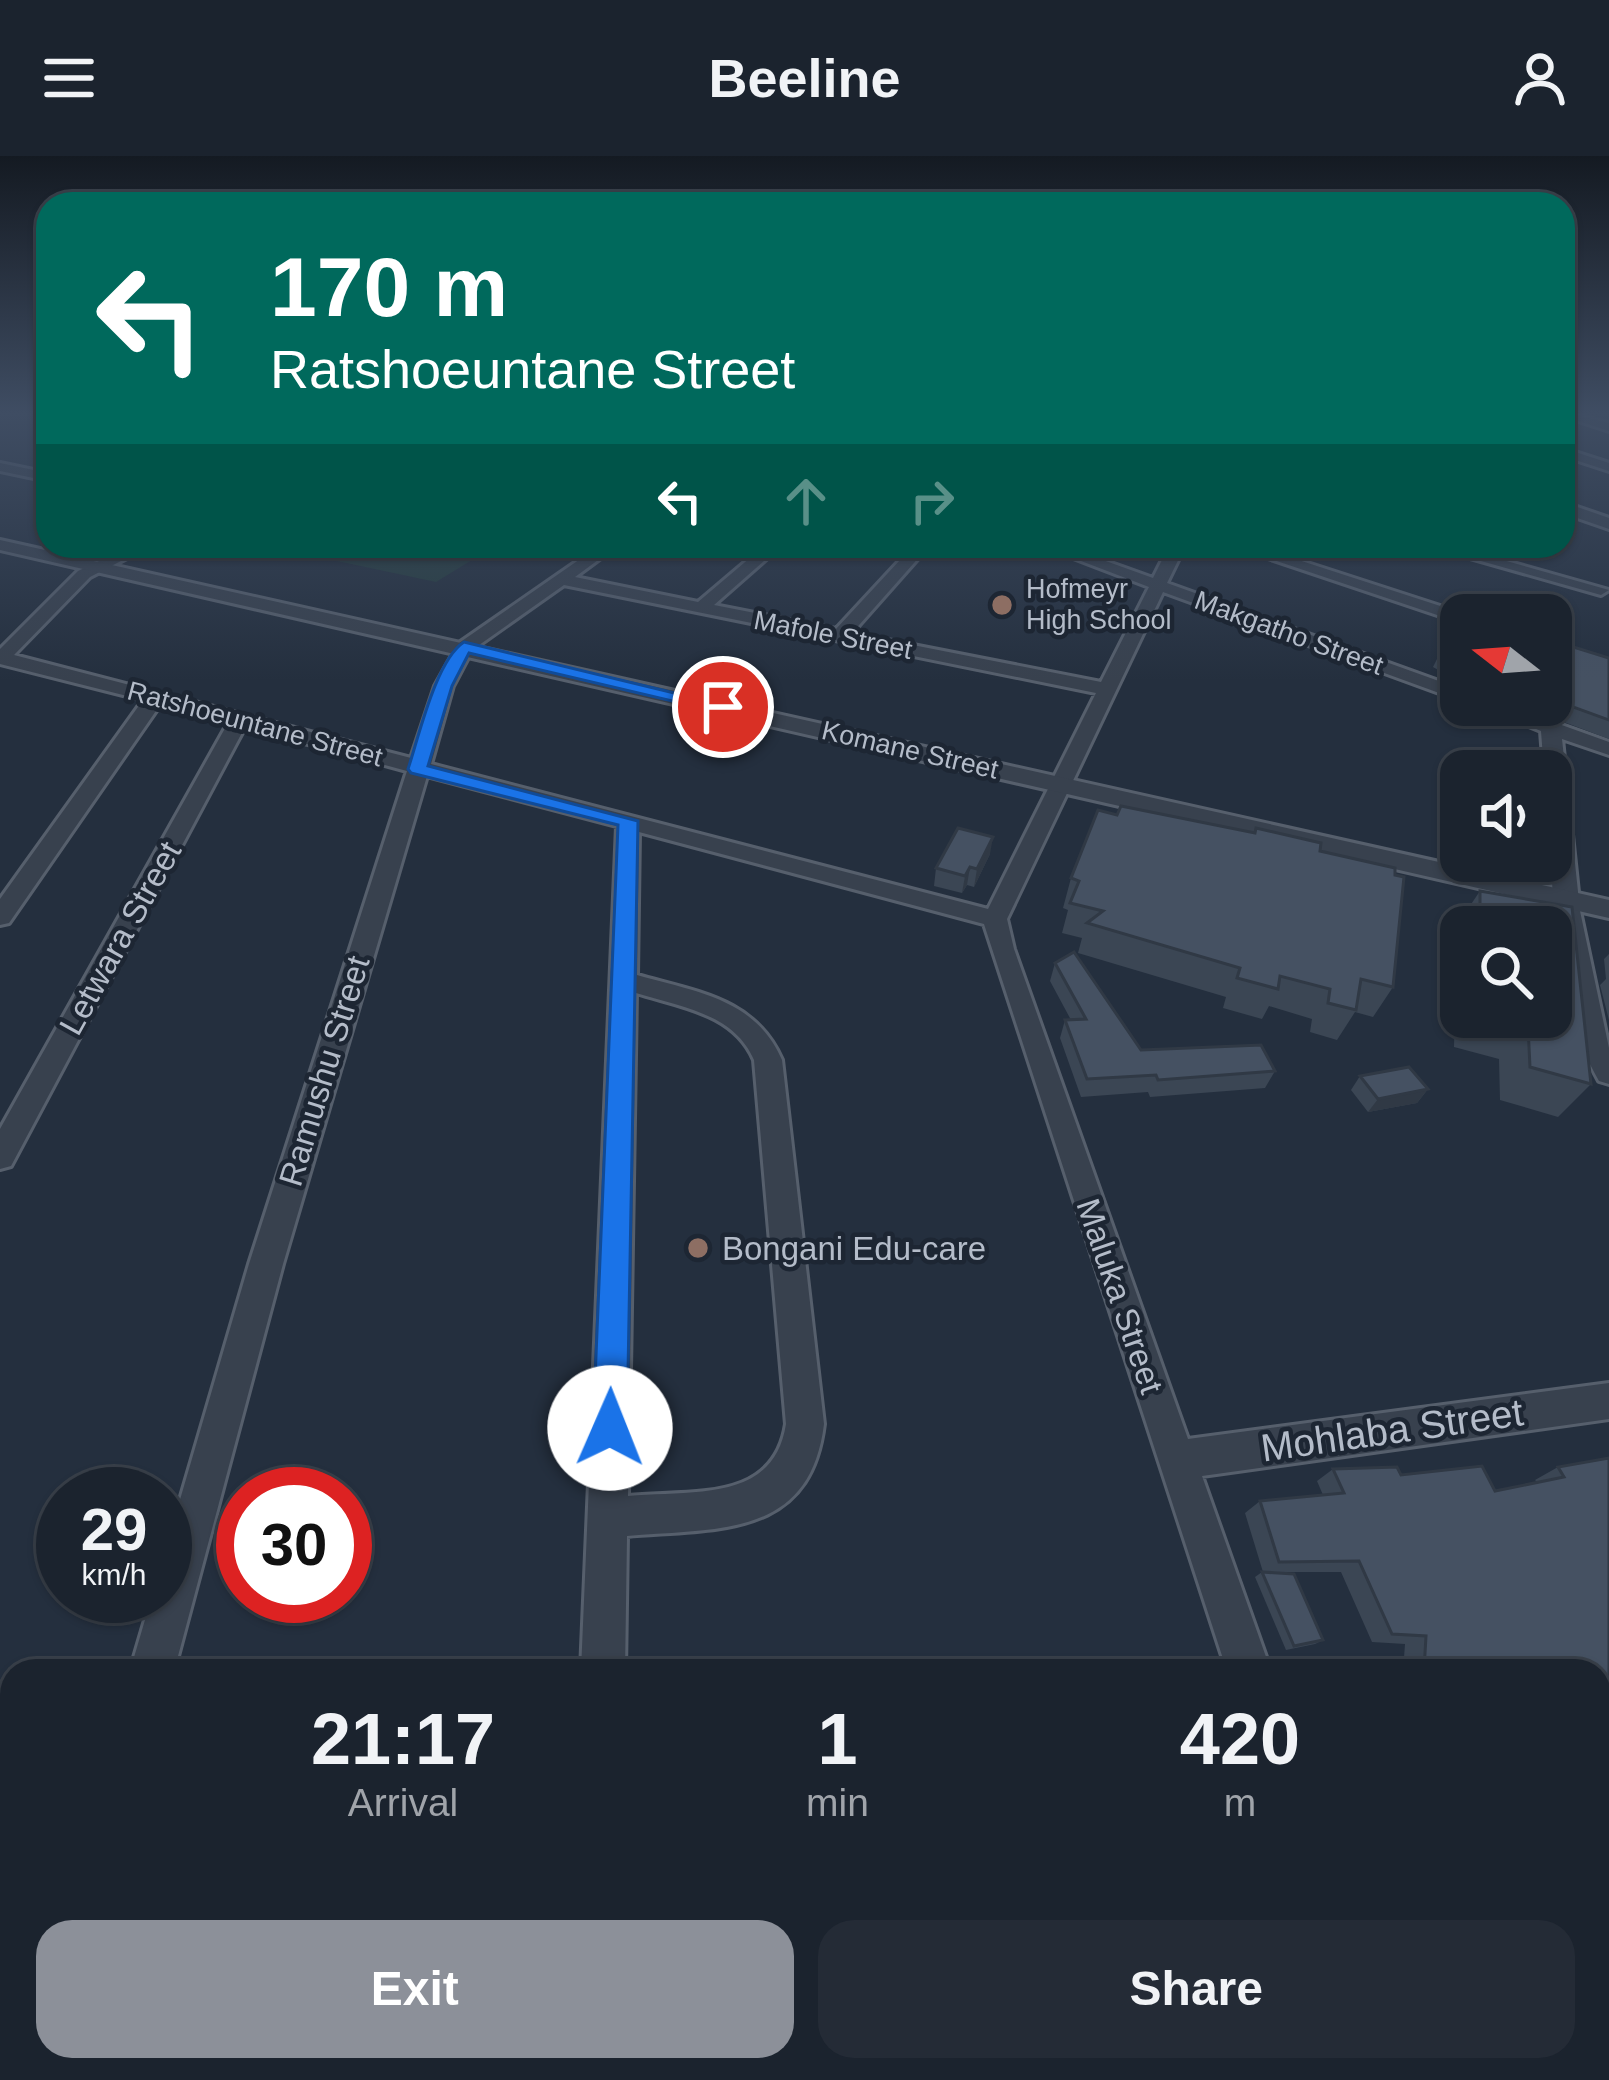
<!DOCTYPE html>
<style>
:root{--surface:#1b232e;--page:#242b36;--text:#f1f3f6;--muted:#a0a4aa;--line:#39404a;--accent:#8c9099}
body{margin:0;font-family:Helvetica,sans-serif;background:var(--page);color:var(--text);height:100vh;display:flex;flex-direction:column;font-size:45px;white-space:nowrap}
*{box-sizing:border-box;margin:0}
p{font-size:39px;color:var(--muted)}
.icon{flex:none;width:66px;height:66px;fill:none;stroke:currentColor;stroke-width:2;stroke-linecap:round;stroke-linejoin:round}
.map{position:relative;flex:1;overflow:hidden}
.drawer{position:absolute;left:0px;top:1503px;width:1611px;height:423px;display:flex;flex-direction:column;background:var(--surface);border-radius:36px 36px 0 0;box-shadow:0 3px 9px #0004,0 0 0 3px var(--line)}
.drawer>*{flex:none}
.top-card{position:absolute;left:36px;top:36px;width:1539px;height:366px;border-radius:36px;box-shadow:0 3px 9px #0004,0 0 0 3px var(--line);background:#00695c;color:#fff;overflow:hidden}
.needle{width:78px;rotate:287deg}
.tools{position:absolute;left:1440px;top:438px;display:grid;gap:24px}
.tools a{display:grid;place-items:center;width:132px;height:132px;border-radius:24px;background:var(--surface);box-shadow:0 3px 9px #0004,0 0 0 3px var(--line);font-size:60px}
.speed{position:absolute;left:36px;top:1311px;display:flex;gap:24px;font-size:60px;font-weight:700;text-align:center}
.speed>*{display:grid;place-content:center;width:156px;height:156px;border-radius:50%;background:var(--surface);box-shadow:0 3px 9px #0004,0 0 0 3px var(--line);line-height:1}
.speed small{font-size:30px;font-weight:400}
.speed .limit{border:18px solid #d22;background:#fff;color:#111}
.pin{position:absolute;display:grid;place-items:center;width:102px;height:102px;color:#fff;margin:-51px;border:6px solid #fff;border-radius:50%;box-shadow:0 3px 12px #0007}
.me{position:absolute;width:132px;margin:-66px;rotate:1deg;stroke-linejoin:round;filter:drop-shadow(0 0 9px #0008)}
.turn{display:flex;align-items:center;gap:42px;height:252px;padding:0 36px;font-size:54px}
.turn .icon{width:156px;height:156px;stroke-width:2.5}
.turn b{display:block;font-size:84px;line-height:102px}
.lanes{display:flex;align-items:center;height:114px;padding:0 36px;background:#0003;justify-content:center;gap:60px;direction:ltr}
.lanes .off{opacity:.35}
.eta{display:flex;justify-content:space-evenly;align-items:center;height:204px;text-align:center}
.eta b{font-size:72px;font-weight:800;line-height:84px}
.button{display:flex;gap:24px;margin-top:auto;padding:24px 36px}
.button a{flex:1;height:138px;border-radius:36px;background:var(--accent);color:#fff;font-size:48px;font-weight:800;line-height:138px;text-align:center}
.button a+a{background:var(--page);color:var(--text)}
header{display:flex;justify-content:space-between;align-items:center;height:156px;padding:0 36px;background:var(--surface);font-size:54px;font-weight:800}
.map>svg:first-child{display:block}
</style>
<header><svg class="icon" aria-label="menu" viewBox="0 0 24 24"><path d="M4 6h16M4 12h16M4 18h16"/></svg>Beeline<svg class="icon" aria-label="person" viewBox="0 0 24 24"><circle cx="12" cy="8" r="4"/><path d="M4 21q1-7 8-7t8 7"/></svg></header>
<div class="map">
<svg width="1609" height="1924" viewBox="0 0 1609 1924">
<rect width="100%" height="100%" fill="#242f3e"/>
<polygon fill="#263c3f" points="266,390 495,390 436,426"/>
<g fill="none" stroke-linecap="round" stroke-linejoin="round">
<defs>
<g id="minor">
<polygon points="1563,256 1609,267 1609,275 1563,260"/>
<polygon points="1563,292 1609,307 1609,315 1563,300"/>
<polygon points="0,307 48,317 48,325 0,315"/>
<path d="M 130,390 L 150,390 L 90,421 L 14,499 L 411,602 L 435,530 L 459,487 L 599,390 L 617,390 L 575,421 L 698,446 L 764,390 L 781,390 L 714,449 L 836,473 L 913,390 L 929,390 L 852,477 L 1101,526 L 1149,431 L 1042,390 L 1064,390 L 1153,422 L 1169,390 L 1185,390 L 1167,427 L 1461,533 L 1461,545 L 1163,436 L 1007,763 L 1014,793 L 1188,1283 L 1609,1227 L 1609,1263 L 1202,1320 L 1271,1515 L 1227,1515 L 984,768 L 639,676 L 637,819 C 696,836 755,842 782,904 L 824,1268 C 810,1382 719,1372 627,1380 L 625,1515 L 581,1515 L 617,670 L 427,620 L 283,1108 L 174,1515 L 130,1515 L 152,1440 L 165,1440 L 165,1395 L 249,1108 L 407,615 L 245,571 L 11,1010 L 0,1013 L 0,973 L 228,567 L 160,549 L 9,767 L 0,769 L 0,743 L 143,544 L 0,508 L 0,493 L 78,415 ZM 564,429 L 1096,537 L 988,753 L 431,608 L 453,530 L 472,494 ZM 636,837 C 680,851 734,857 754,904 L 786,1268 C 774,1347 693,1334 628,1340 Z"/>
<polygon points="1232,390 1255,390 1468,459 1461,459 1461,466 1455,465"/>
<polygon points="1428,390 1453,390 1609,434 1601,439"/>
<path d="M 1478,549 L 1506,549 L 1609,586 L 1609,599 L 1562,583 L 1580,755 L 1609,892 L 1609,928 L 1599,925 C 1547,834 1551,716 1551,615 L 1544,615 L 1541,575 Z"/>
<polygon points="1609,1721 1609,1771 1599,1772 1599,1722"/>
<polygon points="13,1914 67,1914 64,1924 9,1924"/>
<polygon points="330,1914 450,1914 446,1924 326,1924"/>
<rect x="564" y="1914" width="54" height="10"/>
<polygon points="1360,1914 1414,1914 1418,1924 1364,1924"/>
</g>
<g id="tertiary">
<polygon points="1563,346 1609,362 1609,373 1563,357"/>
<polygon points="0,384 1609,744 1609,762 0,394"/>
</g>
</defs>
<use href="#minor" stroke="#565f6c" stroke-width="6"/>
<use href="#tertiary" stroke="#565f6c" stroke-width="6"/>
<use href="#minor" fill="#38414e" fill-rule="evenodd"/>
<use href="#tertiary" fill="#38414e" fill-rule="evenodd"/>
</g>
<g fill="#3b4654" fill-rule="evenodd">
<polygon points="1461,480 1461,527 1433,511 1440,497"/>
<polygon points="1551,484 1609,502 1609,583 1519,549 1551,549"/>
<polygon points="1320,695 1393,831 1373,861 1355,856 1337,884 1310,876 1312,863 1269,850 1262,863 1223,852 1226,841 1078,797 1082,782 1062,777 1068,754 1063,752 1071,722"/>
<polygon points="990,698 974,731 967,729 962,737 934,730 936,712"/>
<path d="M 1480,735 L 1572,751 L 1591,928 L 1558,961 L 1500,944 L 1499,903 L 1454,891 L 1457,769 ZM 1461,771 L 1551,771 L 1551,861 L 1461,861 Z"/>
<polygon points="1609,798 1609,864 1600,829 1606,823 1604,803"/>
<polygon points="1055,807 1141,894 1275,915 1265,932 1150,941 1148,936 1081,941 1060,882 1065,864 1071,864 1050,825"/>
<polygon points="1360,920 1428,933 1417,947 1368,956 1351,934"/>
<polygon points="1609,1302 1599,1515 1403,1515 1405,1488 1372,1486 1341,1416 1263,1416 1245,1357 1260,1345 1323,1339 1317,1325 1333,1313 1401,1319 1495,1335 1537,1326 1535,1324 1558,1311"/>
<polygon points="1262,1416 1323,1484 1315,1488 1286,1494 1255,1421"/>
<polygon points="1599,1865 1609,1867 1609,1924 1468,1924 1464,1914 1599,1914"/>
</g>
<g fill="#303945">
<polygon points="993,681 990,698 974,731 977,713"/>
<polygon points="970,711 967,729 962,737 965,720"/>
<polygon points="1428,933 1417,947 1368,956 1378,943"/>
</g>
<g fill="#455162" stroke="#303945" stroke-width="3">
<polygon points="1461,480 1461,508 1440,497"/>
<polygon points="1551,484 1609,502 1609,564 1551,543"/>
<polygon points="1121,650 1255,677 1256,672 1321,687 1320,695 1395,712 1395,719 1404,721 1393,831 1361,823 1356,854 1328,847 1330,833 1280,820 1278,833 1237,822 1240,812 1087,767 1103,755 1070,747 1079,725 1071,722 1098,654 1117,659"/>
<polygon points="958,672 993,681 977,713 970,711 965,720 936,712"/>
<polygon points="1480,735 1572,751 1591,928 1530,911 1528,870 1494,861 1551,861 1551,771 1480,771"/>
<polygon points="1074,796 1141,894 1261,889 1275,915 1158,924 1156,919 1087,923 1065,864 1086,863 1055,807"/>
<polygon points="1409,911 1428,933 1378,943 1360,920"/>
<polygon points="1609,1302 1609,1680 1599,1681 1599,1515 1424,1515 1426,1480 1392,1478 1359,1405 1279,1406 1260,1345 1344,1337 1333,1313 1397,1311 1401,1319 1482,1310 1495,1335 1564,1321 1558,1311"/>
<polygon points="1262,1416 1294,1418 1323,1484 1294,1490"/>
<polygon points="1609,1874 1609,1924 1493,1924 1489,1914 1599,1914 1599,1876"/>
</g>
<linearGradient id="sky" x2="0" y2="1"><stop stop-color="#141a22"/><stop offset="0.49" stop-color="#3f4d63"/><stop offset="1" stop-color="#3f4d63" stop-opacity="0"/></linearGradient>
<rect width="1609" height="525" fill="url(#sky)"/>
<path fill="#1a73e8" stroke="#114b97" stroke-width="3" d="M 464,486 L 732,551 L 723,557 L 469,497 L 452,530 L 428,610 L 638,665 L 627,1272 L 622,1284 L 610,1289 L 598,1284 L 593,1272 L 618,669 L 411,617 L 408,613 C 419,580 436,504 464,486 Z"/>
<g fill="#8d6e63" stroke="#1d2633" stroke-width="4.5">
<circle cx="1002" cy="449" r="12"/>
<circle cx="698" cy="1092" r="12"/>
</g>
<g text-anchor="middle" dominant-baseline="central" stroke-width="9" stroke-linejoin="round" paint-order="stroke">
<g font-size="27" fill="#b4bcc9" stroke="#1d2633" text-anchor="start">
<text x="1026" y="433">Hofmeyr<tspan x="1026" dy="31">High School</tspan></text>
</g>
<g font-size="27" fill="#b4bcc9" stroke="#1d2633">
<text transform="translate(1289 477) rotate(20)">Makgatho Street</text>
<text transform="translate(833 479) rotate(11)">Mafole Street</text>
<text transform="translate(255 568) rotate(15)">Ratshoeuntane Street</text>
<text transform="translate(910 594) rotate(13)">Komane Street</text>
</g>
<g font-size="33" fill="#b4bcc9" stroke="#1d2633">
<text transform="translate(120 782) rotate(-61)">Letwara Street</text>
<text transform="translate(324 915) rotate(-73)">Ramushu Street</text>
<text transform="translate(1120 1140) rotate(71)">Maluka Street</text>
</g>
<g font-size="33" fill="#b4bcc9" stroke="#1d2633" text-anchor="start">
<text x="722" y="1092">Bongani Edu-care</text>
</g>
<g font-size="39" fill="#b4bcc9" stroke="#1d2633">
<text transform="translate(1392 1274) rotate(-8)">Mohlaba Street</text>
</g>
</g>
</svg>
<div class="tools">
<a><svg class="needle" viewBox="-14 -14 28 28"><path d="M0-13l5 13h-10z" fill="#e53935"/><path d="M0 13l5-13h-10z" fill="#a0a4aa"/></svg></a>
<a><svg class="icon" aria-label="sound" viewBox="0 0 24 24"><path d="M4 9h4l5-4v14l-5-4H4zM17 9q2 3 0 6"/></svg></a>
<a><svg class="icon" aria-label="search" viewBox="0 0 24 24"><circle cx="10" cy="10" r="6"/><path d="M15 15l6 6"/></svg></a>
</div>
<div class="speed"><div>29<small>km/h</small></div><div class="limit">30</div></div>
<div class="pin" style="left:723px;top:551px;background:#d93025"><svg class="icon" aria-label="arrive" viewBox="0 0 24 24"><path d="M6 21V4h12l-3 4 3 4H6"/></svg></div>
<svg class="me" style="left:610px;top:1272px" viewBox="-20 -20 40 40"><circle r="19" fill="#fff"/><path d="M0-13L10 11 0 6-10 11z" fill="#1a73e8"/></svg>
<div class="top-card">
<div class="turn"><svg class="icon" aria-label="left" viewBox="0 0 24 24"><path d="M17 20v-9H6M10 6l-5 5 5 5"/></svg><div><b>170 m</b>Ratshoeuntane Street</div></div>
<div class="lanes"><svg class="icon" aria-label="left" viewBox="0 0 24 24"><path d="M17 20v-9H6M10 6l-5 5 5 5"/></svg><svg class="icon off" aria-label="ahead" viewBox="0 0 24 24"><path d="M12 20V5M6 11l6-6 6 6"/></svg><svg class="icon off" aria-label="right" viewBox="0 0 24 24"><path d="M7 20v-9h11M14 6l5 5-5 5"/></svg></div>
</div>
<section class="drawer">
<div class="eta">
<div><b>21:17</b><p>Arrival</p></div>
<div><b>1</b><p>min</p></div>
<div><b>420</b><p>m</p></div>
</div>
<div class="button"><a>Exit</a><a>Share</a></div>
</section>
</div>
